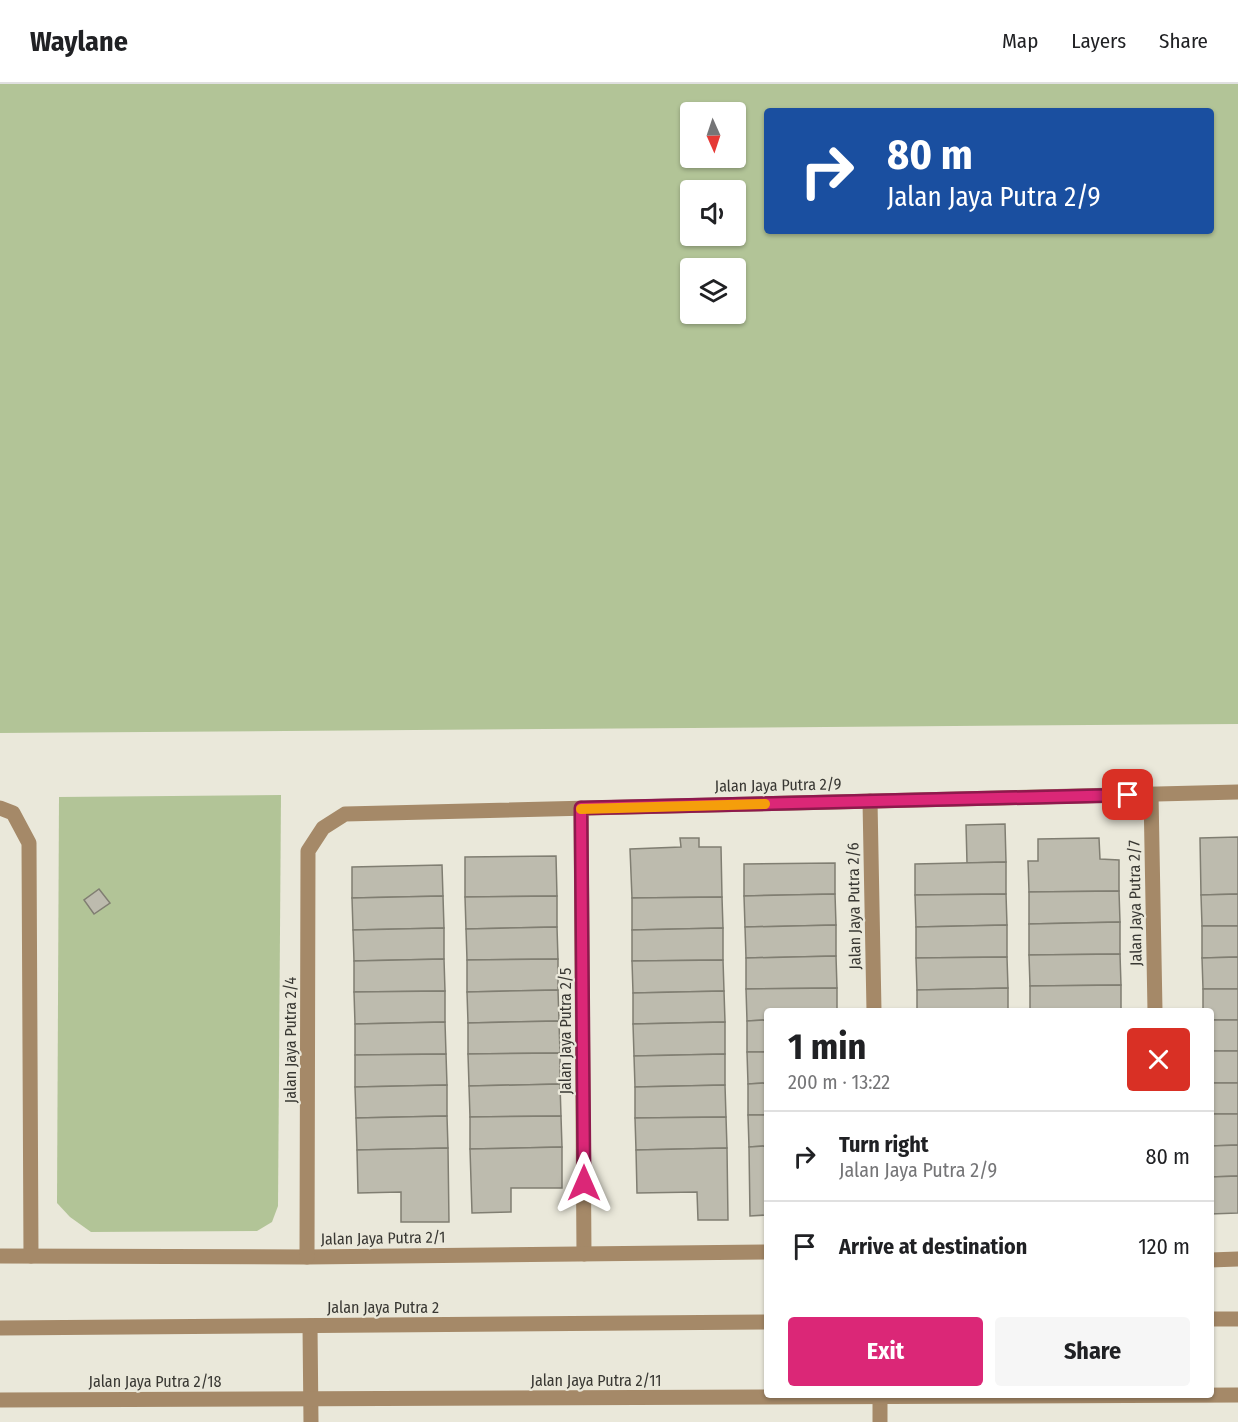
<!DOCTYPE html>
<meta charset="utf-8">
<style>
:root{--surface:#fff;--page:#f6f6f6;--text:#202124;--muted:#757577;--line:#e0e0e0;--accent:#db2777}
body{margin:0;font-family:"Fira Sans Condensed",sans-serif;background:var(--page);color:var(--text);height:100vh;display:flex;flex-direction:column;font-size:22px;white-space:nowrap}
*{box-sizing:border-box;margin:0}
p{font-size:20px;color:var(--muted)}
.icon{flex:none;width:33px;height:33px;fill:none;stroke:currentColor;stroke-width:2;stroke-linecap:round;stroke-linejoin:round}
.map{position:relative;flex:1;overflow:hidden}
.drawer{position:absolute;left:764px;top:924px;width:450px;height:390px;display:flex;flex-direction:column;background:var(--surface);border-radius:6px;box-shadow:0 2px 4px #0004}
.drawer>*{flex:none}
.top-card{position:absolute;left:764px;top:24px;width:450px;height:126px;border-radius:6px;box-shadow:0 2px 4px #0004;background:#1a4fa0;color:#fff;overflow:hidden}
.needle{width:39px;rotate:177deg}
.tools{position:absolute;left:680px;top:18px;display:grid;gap:12px}
.tools a{display:grid;place-items:center;width:66px;height:66px;border-radius:6px;background:var(--surface);box-shadow:0 2px 4px #0004;font-size:30px}
.pin{position:absolute;display:grid;place-items:center;width:51px;height:51px;color:#fff;margin:-26px;border-radius:12px;box-shadow:0 3px 9px #0006}
.me{position:absolute;width:66px;margin:-33px;rotate:0deg;stroke-linejoin:round;filter:drop-shadow(0 0 4px #0008)}
.turn{display:flex;align-items:center;gap:21px;height:126px;padding:0 24px;font-size:27px}
.turn .icon{width:78px;height:78px;stroke-width:2.5}
.turn b{display:block;font-size:42px;line-height:51px}
.round{display:grid;place-items:center;flex:none;width:63px;height:63px;border-radius:6px;background:var(--page)}
.overview{display:flex;align-items:center;justify-content:space-between;height:102px;padding:0 24px}
h1{font-size:36px;font-weight:700;line-height:45px}
.primary-button{display:flex;gap:12px;margin-top:auto;padding:12px 24px}
.primary-button a{flex:1;height:69px;border-radius:6px;background:var(--accent);color:#fff;font-size:24px;font-weight:700;line-height:69px;text-align:center}
.primary-button a+a{background:var(--page);color:var(--text)}
ul{padding:0;list-style:none}
li{display:flex;align-items:center;gap:18px;height:90px;padding:0 24px;border-top:2px solid var(--line)}
li div{flex:1}
li b{display:block;font-size:22px}
li em{font-style:normal}
header{display:flex;align-items:center;gap:36px;box-sizing:border-box;height:84px;padding:0 30px;background:var(--surface);border-bottom:2px solid var(--line)}
header strong{font-size:28px}
nav{display:flex;gap:33px;margin-inline-start:auto;font-size:21px}
.map>svg:first-child{display:block}
</style>
<header>
<strong>Waylane</strong>
<nav><a>Map</a><a>Layers</a><a>Share</a></nav>
</header>
<div class="map">
<svg width="1238" height="1338" viewBox="0 0 1238 1338">
<rect width="100%" height="100%" fill="#eae8da"/>
<g fill="#b2c497" fill-rule="evenodd">
<path d="M 0,0 L 1238,0 L 1238,640 L 0,649 ZM 766,27 L 1210,27 L 1210,147 L 766,147 ZM 690,28 L 735,28 L 735,74 L 690,74 ZM 690,106 L 735,106 L 735,152 L 690,152 ZM 690,184 L 735,184 L 735,230 L 690,230 Z"/>
<polygon points="281,711 278,1122 272,1138 257,1147 91,1148 70,1133 57,1119 59,713"/>
</g>
<g fill="#bdbbae" stroke="#807e72" stroke-width="1.5">
<polygon points="1005,740 1006,778 967,779 966,741"/>
<polygon points="1238,753 1238,810 1201,811 1200,754"/>
<polygon points="680,754 699,754 699,763 721,763 722,813 632,814 630,765 681,763"/>
<polygon points="1099,754 1100,775 1119,776 1119,807 1029,808 1028,777 1038,777 1038,755"/>
<polygon points="556,772 557,812 465,813 465,773"/>
<polygon points="1006,778 1006,810 915,811 915,780"/>
<polygon points="835,779 835,810 744,812 744,780"/>
<polygon points="442,781 443,812 352,814 352,783"/>
<polygon points="99,805 110,819 94,830 84,816"/>
<polygon points="1119,807 1120,838 1029,840 1029,808"/>
<polygon points="835,810 836,841 745,843 744,812"/>
<polygon points="1006,810 1007,841 916,843 915,811"/>
<polygon points="1238,810 1238,842 1202,842 1201,811"/>
<polygon points="443,812 444,844 353,846 352,814"/>
<polygon points="557,812 557,843 466,845 465,813"/>
<polygon points="722,813 723,844 632,846 632,814"/>
<polygon points="1120,838 1120,870 1029,871 1029,840"/>
<polygon points="836,841 836,872 746,874 745,843"/>
<polygon points="1007,841 1007,873 916,874 916,843"/>
<polygon points="1202,842 1238,842 1238,873 1202,874"/>
<polygon points="557,843 558,875 467,876 466,845"/>
<polygon points="444,844 444,875 354,877 353,846"/>
<polygon points="723,844 723,876 632,877 632,846"/>
<polygon points="1120,870 1121,901 1030,902 1029,871"/>
<polygon points="836,872 837,904 746,905 746,874"/>
<polygon points="1007,873 1008,904 917,906 916,874"/>
<polygon points="1238,873 1238,905 1203,905 1202,874"/>
<polygon points="444,875 445,907 354,908 354,877"/>
<polygon points="558,875 558,906 467,908 467,876"/>
<polygon points="723,876 724,907 633,909 632,877"/>
<polygon points="1121,901 1121,927 1030,927 1030,902"/>
<polygon points="837,904 837,927 766,927 766,936 747,937 746,905"/>
<polygon points="1008,904 1008,927 917,927 917,906"/>
<polygon points="1203,905 1238,905 1238,936 1210,936 1210,927 1203,927"/>
<polygon points="558,906 559,937 468,939 467,908"/>
<polygon points="445,907 445,938 355,940 354,908"/>
<polygon points="724,907 725,938 633,940 633,909"/>
<polygon points="766,936 766,968 747,968 747,937"/>
<rect x="1210" y="936" width="28" height="31"/>
<polygon points="559,937 560,969 468,970 468,939"/>
<polygon points="445,938 446,970 355,971 355,940"/>
<polygon points="725,938 725,970 634,972 633,940"/>
<rect x="1210" y="967" width="28" height="32"/>
<polygon points="747,968 766,968 766,999 748,1000"/>
<polygon points="560,969 560,1000 469,1002 468,970"/>
<polygon points="446,970 447,1001 355,1003 355,971"/>
<polygon points="725,970 725,1001 635,1003 634,972"/>
<polygon points="766,999 766,1031 748,1031 748,1000"/>
<rect x="1210" y="999" width="28" height="31"/>
<polygon points="560,1000 561,1032 470,1033 469,1002"/>
<polygon points="447,1001 447,1032 356,1034 355,1003"/>
<polygon points="725,1001 726,1033 635,1034 635,1003"/>
<polygon points="1210,1030 1238,1030 1238,1061 1210,1062"/>
<polygon points="748,1031 766,1031 766,1062 749,1063"/>
<polygon points="447,1032 448,1064 357,1066 356,1034"/>
<polygon points="561,1032 562,1063 470,1065 470,1033"/>
<polygon points="726,1033 727,1064 636,1066 635,1034"/>
<polygon points="1238,1061 1238,1092 1210,1093 1210,1062"/>
<polygon points="766,1062 766,1131 750,1132 749,1063"/>
<polygon points="562,1063 562,1104 511,1104 511,1128 472,1129 470,1065"/>
<polygon points="448,1064 449,1138 401,1138 401,1108 358,1109 357,1066"/>
<polygon points="727,1064 728,1136 698,1136 697,1108 637,1109 636,1066"/>
<polygon points="1238,1092 1238,1129 1210,1130 1210,1093"/>
</g>
<g fill="none" stroke-linecap="round" stroke-linejoin="round">
<g stroke="#a58968" stroke-width="15">
<polyline points="1151,710 1155,927"/>
<polyline points="870,717 874,927"/>
<polyline points="0,724 13,729 29,759 31,1172"/>
<polyline points="581,724 584,1170"/>
<polyline points="0,1172 307,1173 766,1168"/>
<polyline points="307,1173 308,767 323,744 345,730 1238,708"/>
<polyline points="1210,1176 1238,1175"/>
<polyline points="1210,1235 1238,1235"/>
<polyline points="310,1242 311,1338"/>
<polyline points="0,1244 766,1238"/>
<polyline points="880,1311 880,1338"/>
<polyline points="0,1316 1238,1311"/>
</g>
</g>
<g fill="none" stroke-linecap="round" stroke-linejoin="round">
<defs>
<polyline id="route" points="584,1099 581,724 1128,711"/>
</defs>
<use href="#route" stroke="#8e194d" stroke-width="15"/>
<use href="#route" stroke="#db2777" stroke-width="10"/>
<polyline stroke="#f59e0b" stroke-width="10" points="581,725 765,720"/>
</g>
<g text-anchor="middle" dominant-baseline="central" stroke-width="4.5" stroke-linejoin="round" paint-order="stroke">
<g font-size="16" fill="#393833" stroke="#eae8da">
<text transform="translate(778 701) rotate(-1)">Jalan Jaya Putra 2/9</text>
<text transform="translate(1135 819) rotate(-91)">Jalan Jaya Putra 2/7</text>
<text transform="translate(854 822) rotate(-91)">Jalan Jaya Putra 2/6</text>
<text transform="translate(565 947) rotate(-90)">Jalan Jaya Putra 2/5</text>
<text transform="translate(290 956) rotate(-90)">Jalan Jaya Putra 2/4</text>
<text transform="translate(383 1154) rotate(-1)">Jalan Jaya Putra 2/1</text>
<text x="383" y="1223">Jalan Jaya Putra 2</text>
<text x="596" y="1296">Jalan Jaya Putra 2/11</text>
<text x="155" y="1297">Jalan Jaya Putra 2/18</text>
</g>
</g>
</svg>
<div class="tools">
<a><svg class="needle" viewBox="-14 -14 28 28"><path d="M0-13l5 13h-10z" fill="#e53935"/><path d="M0 13l5-13h-10z" fill="#757577"/></svg></a>
<a><svg class="icon" aria-label="sound" viewBox="0 0 24 24"><path d="M4 9h4l5-4v14l-5-4H4zM17 9q2 3 0 6"/></svg></a>
<a><svg class="icon" aria-label="layers" viewBox="0 0 24 24"><path d="M12 4l9 5-9 5-9-5zM3 14l9 5 9-5"/></svg></a>
</div>
<div class="pin" style="left:1128px;top:711px;background:#d93025"><svg class="icon" aria-label="arrive" viewBox="0 0 24 24"><path d="M6 21V4h12l-3 4 3 4H6"/></svg></div>
<svg class="me" style="left:584px;top:1099px" viewBox="-20 -20 40 40"><path d="M0-17L14 15 0 8-14 15z" fill="#db2777" stroke="#fff" stroke-width="4"/></svg>
<div class="top-card">
<div class="turn"><svg class="icon" aria-label="right" viewBox="0 0 24 24"><path d="M7 20v-9h11M14 6l5 5-5 5"/></svg><div><b>80 m</b>Jalan Jaya Putra 2/9</div></div>
</div>
<section class="drawer">
<div class="overview"><div><h1>1 min</h1><p>200 m · 13:22</p></div><a class="round" style="background:#d93025;color:#fff"><svg class="icon" aria-label="close" viewBox="0 0 24 24"><path d="M6 6l12 12M18 6L6 18"/></svg></a></div>
<ul>
<li><svg class="icon" aria-label="right" viewBox="0 0 24 24"><path d="M7 20v-9h11M14 6l5 5-5 5"/></svg><div><b>Turn right</b><p>Jalan Jaya Putra 2/9</p></div><em>80 m</em></li>
<li><svg class="icon" aria-label="arrive" viewBox="0 0 24 24"><path d="M6 21V4h12l-3 4 3 4H6"/></svg><div><b>Arrive at destination</b></div><em>120 m</em></li>
</ul>
<div class="primary-button"><a>Exit</a><a>Share</a></div>
</section>
</div>
